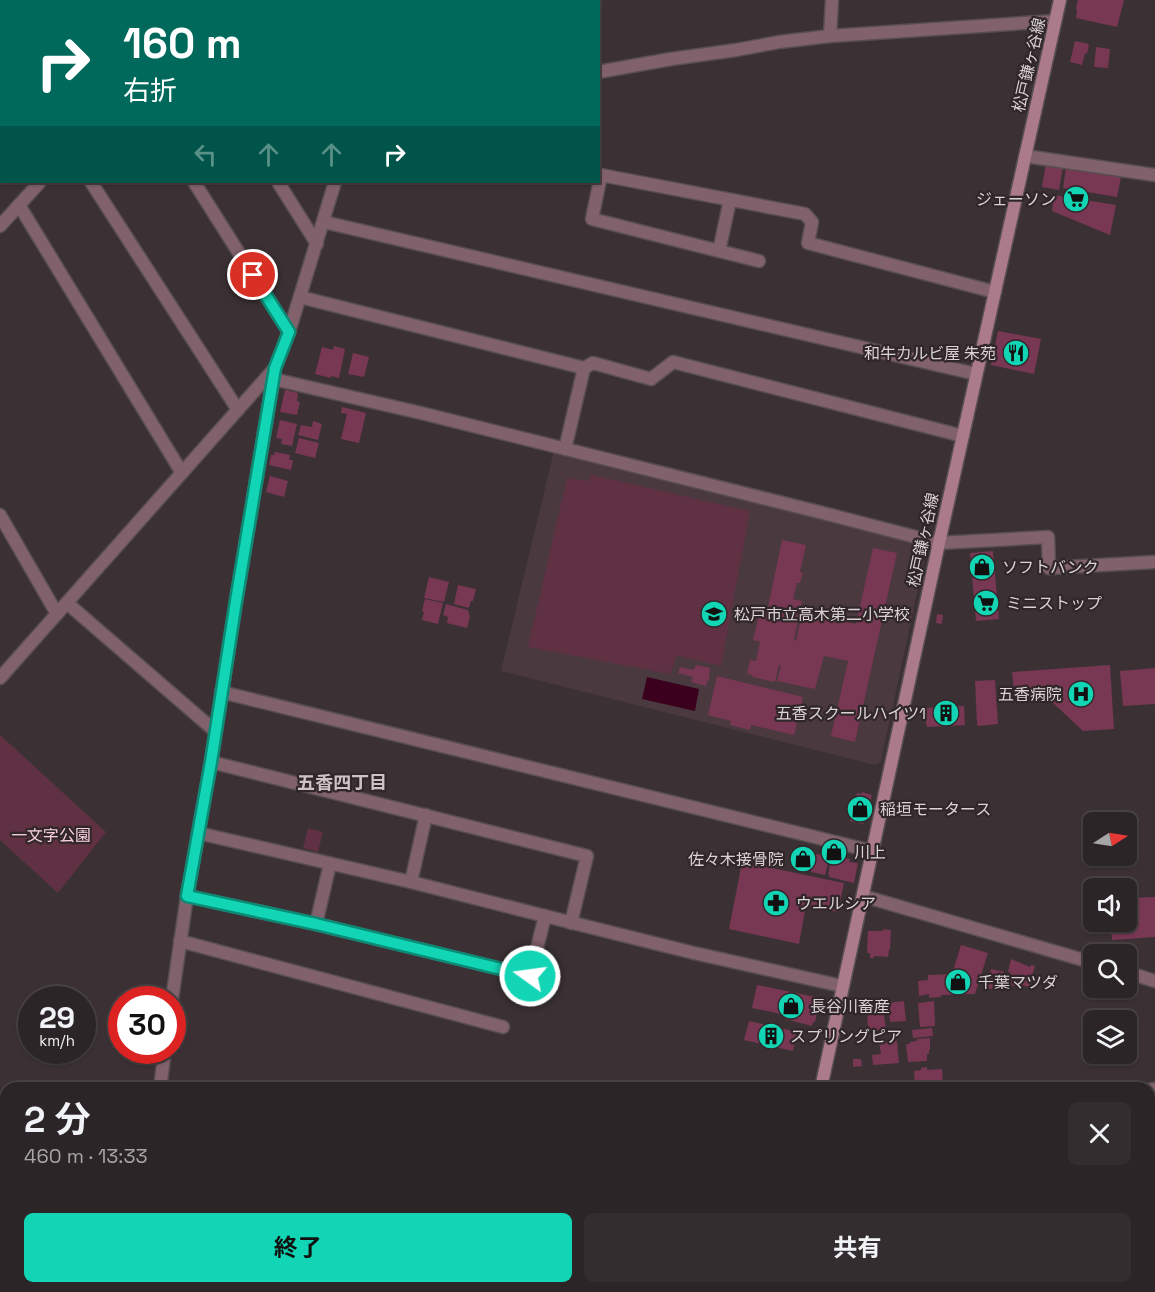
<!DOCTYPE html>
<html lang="ja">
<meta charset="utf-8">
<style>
:root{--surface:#2c2527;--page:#342d2f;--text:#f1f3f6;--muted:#a6a5a7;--line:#484244;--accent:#11d5b4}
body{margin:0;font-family:"Space Grotesk","Noto Sans JP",sans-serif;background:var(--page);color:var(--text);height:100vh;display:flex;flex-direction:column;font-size:22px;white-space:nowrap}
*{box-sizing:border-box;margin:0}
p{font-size:20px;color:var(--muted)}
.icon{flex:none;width:33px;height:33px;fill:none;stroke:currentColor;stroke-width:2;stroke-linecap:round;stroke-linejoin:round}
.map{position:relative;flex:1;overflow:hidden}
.sheet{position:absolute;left:0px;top:1082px;width:1155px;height:212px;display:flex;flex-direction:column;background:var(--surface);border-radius:18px 18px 0 0;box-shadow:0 2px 4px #0004,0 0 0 2px var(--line)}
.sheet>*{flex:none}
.banner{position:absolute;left:0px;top:0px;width:600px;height:183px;box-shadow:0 2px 4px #0004,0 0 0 2px var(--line);background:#00695c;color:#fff;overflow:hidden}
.needle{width:39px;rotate:78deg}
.tools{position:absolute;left:1083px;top:812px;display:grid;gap:12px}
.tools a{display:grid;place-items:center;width:54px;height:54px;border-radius:9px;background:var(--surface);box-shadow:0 2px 4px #0004,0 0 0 2px var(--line);font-size:30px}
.speed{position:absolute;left:18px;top:986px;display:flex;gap:12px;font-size:30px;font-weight:700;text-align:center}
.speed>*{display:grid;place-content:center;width:78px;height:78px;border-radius:50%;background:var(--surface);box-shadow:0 2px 4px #0004,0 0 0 2px var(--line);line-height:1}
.speed small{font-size:15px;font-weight:400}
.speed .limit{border:9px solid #d22;background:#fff;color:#111}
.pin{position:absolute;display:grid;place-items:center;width:51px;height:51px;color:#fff;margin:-26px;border:3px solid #fff;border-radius:50%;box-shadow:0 2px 6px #0007}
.me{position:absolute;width:66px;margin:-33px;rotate:284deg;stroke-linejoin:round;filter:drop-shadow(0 0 4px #0008)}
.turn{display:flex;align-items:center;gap:21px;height:126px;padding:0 24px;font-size:27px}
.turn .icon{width:78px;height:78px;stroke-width:2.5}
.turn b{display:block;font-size:42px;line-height:51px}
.lanes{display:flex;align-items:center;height:57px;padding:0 24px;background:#0003;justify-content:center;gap:30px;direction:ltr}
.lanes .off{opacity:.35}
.round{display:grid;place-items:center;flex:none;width:63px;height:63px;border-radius:9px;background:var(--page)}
.overview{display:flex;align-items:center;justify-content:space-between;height:102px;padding:0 24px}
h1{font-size:36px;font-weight:700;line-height:45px}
.button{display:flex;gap:12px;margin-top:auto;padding:12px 24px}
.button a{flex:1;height:69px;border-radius:9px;background:var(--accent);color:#111;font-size:24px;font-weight:700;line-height:69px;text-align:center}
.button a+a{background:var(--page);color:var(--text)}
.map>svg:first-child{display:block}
</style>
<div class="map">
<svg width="1155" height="1292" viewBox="0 0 1155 1292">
<rect width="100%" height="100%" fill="#3b3134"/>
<polygon fill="#4a393f" points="554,451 919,545 925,556 881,761 875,765 501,671"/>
<g fill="#5f3143">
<polygon points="591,475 750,511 721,666 677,656 670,674 528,647 567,478 588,481"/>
<polygon points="0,735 106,832 58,893 0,840"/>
<polygon points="308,828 323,832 318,852 303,848"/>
<polygon points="1155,1094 1155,1254 1149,1254 1149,1095"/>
</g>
<polygon fill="#3b001e" points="647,677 699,689 695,711 642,699"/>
<g fill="#783752">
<polygon points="1078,0 1124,0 1117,27 1076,18 1077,11 1076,8"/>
<polygon points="1075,41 1089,44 1087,54 1085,53 1082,65 1070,62"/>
<polygon points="1096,47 1110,49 1108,68 1094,67"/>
<polygon points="1046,163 1063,166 1059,190 1042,187"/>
<polygon points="1066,168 1121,177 1117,197 1063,188"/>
<polygon points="1054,195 1116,205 1110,235 1052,211"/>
<polygon points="998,331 1041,339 1034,374 991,365"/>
<polygon points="334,346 345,349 339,378 331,376 331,378 315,374 322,347 333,350"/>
<polygon points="353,353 369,357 364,377 348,374"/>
<polygon points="285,390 298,393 297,401 300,402 297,415 280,412"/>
<polygon points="342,407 366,413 359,443 341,439 347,414 341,413"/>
<polygon points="280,420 297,424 292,446 281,444 282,439 276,438"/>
<polygon points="313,421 322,424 318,440 298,435 301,425 312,427"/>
<polygon points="299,438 319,443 315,458 295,453"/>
<polygon points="275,452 290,455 289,460 293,460 291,470 269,465 271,455 274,455"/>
<polygon points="270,476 288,481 284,497 266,492"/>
<polygon points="782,540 806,545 800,572 803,573 800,583 797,583 793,599 802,601 794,640 796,641 802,613 856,624 873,548 897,553 855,742 831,736 848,661 824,656 815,689 777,681 781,665 779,665 775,682 752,677 753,675 747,674 750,660 756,661 760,642 753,640 760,611 767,612"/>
<polygon points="993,551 999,619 976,621 970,553"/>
<polygon points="429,577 449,582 444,602 424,598"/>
<polygon points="458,585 476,589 473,601 471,601 469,608 454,604"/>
<polygon points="425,599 443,603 438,624 422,620 424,612 422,611"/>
<polygon points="446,604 468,610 470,617 467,628 447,623 448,617 443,615"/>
<polygon points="937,614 943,615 942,624 936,623"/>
<polygon points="696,665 710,668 709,680 708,680 706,686 691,682 693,677 678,673 680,667 694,670"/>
<polygon points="1110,665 1114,729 1083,731 1051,701 1015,703 1012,672"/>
<polygon points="1155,668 1155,704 1123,706 1120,671"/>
<polygon points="717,676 803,697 794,735 751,725 750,730 730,725 731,721 708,715"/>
<polygon points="995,680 998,724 978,726 977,724 975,681"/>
<polygon points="964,706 965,725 927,727 927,725 926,725 926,708"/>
<polygon points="862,792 872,795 869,806 868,806 863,824 850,821 857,793 861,794"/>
<polygon points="827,846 846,848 844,859 830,856 825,875 811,872 815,854 823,855 824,852 826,852"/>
<polygon points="799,848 810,850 809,864 807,863 805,870 794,867"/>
<polygon points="833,858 844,860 845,858 850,859 849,862 858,863 854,883 829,877 830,875 828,875 831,859 833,859"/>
<polygon points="742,862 844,883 838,912 806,905 799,944 729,929"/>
<polygon points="1155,897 1155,937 1112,940 1110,921 1126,921 1126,898"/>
<polygon points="883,929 891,930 890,950 889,950 888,957 874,956 874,958 870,958 870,953 867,953 868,931 883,931"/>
<polygon points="961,945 988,953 975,994 941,995 941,997 929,998 929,994 919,996 918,981 928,980 928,975 952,974"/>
<polygon points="1011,959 1030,967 1031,965 1035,966 1029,987 1022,985 1021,988 1006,984 1010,972 1008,972"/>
<polygon points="991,969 1004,972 1000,990 987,988"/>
<polygon points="757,985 820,998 815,1022 813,1022 812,1026 785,1019 786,1015 752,1008"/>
<polygon points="904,1001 906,1021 890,1022 889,1011 886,1012 886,1008 889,1007 888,1003"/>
<polygon points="934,1001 935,1026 920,1027 918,1003"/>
<polygon points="882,1002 886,1029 868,1031 867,1007 870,1006 870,1003"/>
<polygon points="749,1021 797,1032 793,1051 744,1040"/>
<polygon points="932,1028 933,1036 913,1038 912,1030"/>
<polygon points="930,1038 930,1050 929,1050 929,1054 927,1054 927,1061 908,1062 906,1044 910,1044 910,1042 917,1041 917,1039"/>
<polygon points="887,1040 897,1041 899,1063 873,1065 872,1055 881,1054 879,1042 887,1042"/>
<polygon points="853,1059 861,1059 862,1066 853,1067"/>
<polygon points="927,1067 927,1070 942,1069 943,1088 915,1088 914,1071 921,1070 921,1068"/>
<rect x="328" y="1287" width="40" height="5"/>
</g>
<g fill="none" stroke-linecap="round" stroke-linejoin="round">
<defs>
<g id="minor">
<polyline points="8,0 9,2"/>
<polyline points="404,0 404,2"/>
<polyline points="203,2 205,0"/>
<polyline points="830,36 832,0"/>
<polyline points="598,72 671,59 736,50 779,42 830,36 1055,21"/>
<polyline points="0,128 2,130"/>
<polyline points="1025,156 1155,175"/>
<polyline points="91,182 238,410"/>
<polyline points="278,182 317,244"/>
<polyline points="19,205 182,473"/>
<polyline points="324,222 976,374"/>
<polyline points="0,226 40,182"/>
<polyline points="719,251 730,200"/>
<polyline points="759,261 592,219 601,175 805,214 812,222 808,243 995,292"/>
<polyline points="300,297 584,368 593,363 651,379 673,362 963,436"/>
<polyline points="289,332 335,182"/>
<polyline points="273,379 421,413 819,512 939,543 1048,537 1049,568 1155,562"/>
<polyline points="565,449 584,368"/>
<polyline points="0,515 57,614"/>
<polyline points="67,603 215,731"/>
<polyline points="0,678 274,369"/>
<polyline points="221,692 872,851"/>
<polyline points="211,762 587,856 571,923"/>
<polyline points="198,833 411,882 545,916 694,953 842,986"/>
<polyline points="411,882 426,815"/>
<polyline points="187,896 316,924 530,976 545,916"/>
<polyline points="316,924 330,864"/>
<polyline points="180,941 503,1027"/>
<polyline points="172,999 187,896 211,762 236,601 275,368 289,332 194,182"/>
<polyline points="160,1088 165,1050"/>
<polyline points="1149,1090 1155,1089"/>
<polyline points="0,1179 6,1179"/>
<polyline points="1149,1266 1155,1266"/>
<polyline points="381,1287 382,1292"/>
<polyline points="901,1287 901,1292"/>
<polyline points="751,1292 759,1287"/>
</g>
<g id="tertiary">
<polyline points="863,896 1094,963"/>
<polyline points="1126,972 1155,981"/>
</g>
<g id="secondary">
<polyline points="821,1088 939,543 1060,0"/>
<polyline points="824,1287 824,1292"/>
</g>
</defs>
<use href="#minor" stroke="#584e51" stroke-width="15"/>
<use href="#tertiary" stroke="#584e51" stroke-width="15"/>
<use href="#secondary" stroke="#584e51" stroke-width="15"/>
<use href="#minor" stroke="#81616c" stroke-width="12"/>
<use href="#tertiary" stroke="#81616c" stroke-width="12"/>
<use href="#secondary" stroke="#ab7a8b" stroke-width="12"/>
</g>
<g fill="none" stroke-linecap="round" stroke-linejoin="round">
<defs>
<polyline id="route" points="253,275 289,332 275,368 236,601 211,762 187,896 316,924 530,976"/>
</defs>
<use href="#route" stroke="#0b8a75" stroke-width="15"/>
<use href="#route" stroke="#11d5b4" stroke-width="10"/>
</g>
<defs>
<symbol id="supermarket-disc" viewBox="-11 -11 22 22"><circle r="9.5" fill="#11d5b4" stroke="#31272a"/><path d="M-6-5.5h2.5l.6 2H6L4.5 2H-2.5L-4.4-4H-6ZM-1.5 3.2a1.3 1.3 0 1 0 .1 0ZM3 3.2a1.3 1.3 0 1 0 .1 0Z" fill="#111"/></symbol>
<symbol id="restaurant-disc" viewBox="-11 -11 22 22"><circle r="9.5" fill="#11d5b4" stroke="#31272a"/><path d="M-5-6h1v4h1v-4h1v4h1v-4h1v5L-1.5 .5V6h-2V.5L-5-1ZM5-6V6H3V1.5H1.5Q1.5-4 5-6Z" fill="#111"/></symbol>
<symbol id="shop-disc" viewBox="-11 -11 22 22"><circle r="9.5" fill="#11d5b4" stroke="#31272a"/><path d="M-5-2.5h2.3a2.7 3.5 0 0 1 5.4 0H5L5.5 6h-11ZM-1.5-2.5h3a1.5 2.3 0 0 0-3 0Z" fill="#111"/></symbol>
<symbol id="school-disc" viewBox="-11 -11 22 22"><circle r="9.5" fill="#11d5b4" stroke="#31272a"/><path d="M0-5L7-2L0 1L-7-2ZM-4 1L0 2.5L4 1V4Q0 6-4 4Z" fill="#111"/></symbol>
<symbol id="hospital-disc" viewBox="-11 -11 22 22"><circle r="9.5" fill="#11d5b4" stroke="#31272a"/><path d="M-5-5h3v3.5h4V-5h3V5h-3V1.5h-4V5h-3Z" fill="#111"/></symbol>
<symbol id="building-disc" viewBox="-11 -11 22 22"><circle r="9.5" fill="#11d5b4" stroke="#31272a"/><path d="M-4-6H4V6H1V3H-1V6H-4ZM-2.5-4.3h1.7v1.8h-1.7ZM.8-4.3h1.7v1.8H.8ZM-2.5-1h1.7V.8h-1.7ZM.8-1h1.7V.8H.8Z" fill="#111"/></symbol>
<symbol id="pharmacy-disc" viewBox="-11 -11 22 22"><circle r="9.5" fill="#11d5b4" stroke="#31272a"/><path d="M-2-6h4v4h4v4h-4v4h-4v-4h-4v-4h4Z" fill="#111"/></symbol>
</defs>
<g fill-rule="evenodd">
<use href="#supermarket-disc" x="1061" y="184" width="30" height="30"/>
<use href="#restaurant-disc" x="1001" y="338" width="30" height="30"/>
<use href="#shop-disc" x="967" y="552" width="30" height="30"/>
<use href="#supermarket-disc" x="971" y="588" width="30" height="30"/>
<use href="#school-disc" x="699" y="599" width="30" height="30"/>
<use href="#hospital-disc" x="1066" y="679" width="30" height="30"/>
<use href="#building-disc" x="931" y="698" width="30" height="30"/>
<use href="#shop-disc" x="845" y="794" width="30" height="30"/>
<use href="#shop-disc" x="819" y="837" width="30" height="30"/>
<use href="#shop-disc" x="788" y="844" width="30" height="30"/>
<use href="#pharmacy-disc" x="761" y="888" width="30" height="30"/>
<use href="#shop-disc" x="943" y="967" width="30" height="30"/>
<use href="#shop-disc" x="776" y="991" width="30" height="30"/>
<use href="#building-disc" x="756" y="1021" width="30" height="30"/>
</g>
<g text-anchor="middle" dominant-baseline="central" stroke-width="4.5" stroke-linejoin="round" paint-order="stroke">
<g font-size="16" fill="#dad3d6" stroke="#31272a">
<text transform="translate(1029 65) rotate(-77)">松戸鎌ヶ谷線</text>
<text transform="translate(923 540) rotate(-78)">松戸鎌ヶ谷線</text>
</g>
<g font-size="16" fill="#dad3d6" stroke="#31272a" text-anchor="start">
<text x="1056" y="199" text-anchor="end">ジェーソン</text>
<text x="996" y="353" text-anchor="end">和牛カルビ屋 朱苑</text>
<text x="1002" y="567">ソフトバンク</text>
<text x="1006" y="603">ミニストップ</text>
<text x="734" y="614">松戸市立高木第二小学校</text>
<text x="1062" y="694" text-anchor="end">五香病院</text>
<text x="926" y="713" text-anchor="end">五香スクールハイツ1</text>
<text x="880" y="809">稲垣モータース</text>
<text x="854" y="852">川上</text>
<text x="784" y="859" text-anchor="end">佐々木接骨院</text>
<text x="796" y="903">ウエルシア</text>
<text x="978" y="982">千葉マツダ</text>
<text x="810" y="1006">長谷川畜産</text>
<text x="790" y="1036">スプリングピア</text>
</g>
<g font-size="16" fill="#f9d0de" stroke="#31272a">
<text x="51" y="835">一文字公園</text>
</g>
<g font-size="18" font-weight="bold" fill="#cfc2c6" stroke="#31272a">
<text x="342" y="782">五香四丁目</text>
</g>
</g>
</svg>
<div class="tools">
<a><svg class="needle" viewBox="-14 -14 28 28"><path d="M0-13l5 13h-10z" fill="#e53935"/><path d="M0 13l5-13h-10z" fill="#a6a5a7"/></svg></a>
<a><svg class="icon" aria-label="sound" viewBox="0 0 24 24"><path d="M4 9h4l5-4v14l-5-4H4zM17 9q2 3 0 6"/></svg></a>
<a><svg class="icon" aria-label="search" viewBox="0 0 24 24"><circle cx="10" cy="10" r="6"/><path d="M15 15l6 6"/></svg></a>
<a><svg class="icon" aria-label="layers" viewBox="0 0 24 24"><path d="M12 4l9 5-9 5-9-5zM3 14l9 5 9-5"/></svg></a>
</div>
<div class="speed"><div>29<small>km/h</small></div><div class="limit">30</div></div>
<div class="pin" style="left:253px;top:275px;background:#d93025"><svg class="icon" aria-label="arrive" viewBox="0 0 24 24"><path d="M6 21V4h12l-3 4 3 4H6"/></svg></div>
<svg class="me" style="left:530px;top:976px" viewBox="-20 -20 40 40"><circle r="17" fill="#11d5b4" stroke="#fff" stroke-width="3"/><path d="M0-11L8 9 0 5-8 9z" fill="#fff"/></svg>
<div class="banner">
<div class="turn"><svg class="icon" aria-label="right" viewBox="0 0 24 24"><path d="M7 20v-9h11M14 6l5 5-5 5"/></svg><div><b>160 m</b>右折</div></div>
<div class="lanes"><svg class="icon off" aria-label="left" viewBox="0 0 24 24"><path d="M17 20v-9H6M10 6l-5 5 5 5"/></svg><svg class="icon off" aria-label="ahead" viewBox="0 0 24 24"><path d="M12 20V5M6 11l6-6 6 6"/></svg><svg class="icon off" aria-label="ahead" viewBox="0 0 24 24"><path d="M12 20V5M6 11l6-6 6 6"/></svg><svg class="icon" aria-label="right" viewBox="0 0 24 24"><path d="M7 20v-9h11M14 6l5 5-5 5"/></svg></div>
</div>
<section class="sheet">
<div class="overview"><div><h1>2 分</h1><p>460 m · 13:33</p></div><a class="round"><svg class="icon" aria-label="close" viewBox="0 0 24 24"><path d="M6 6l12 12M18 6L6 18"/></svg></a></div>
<div class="button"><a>終了</a><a>共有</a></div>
</section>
</div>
